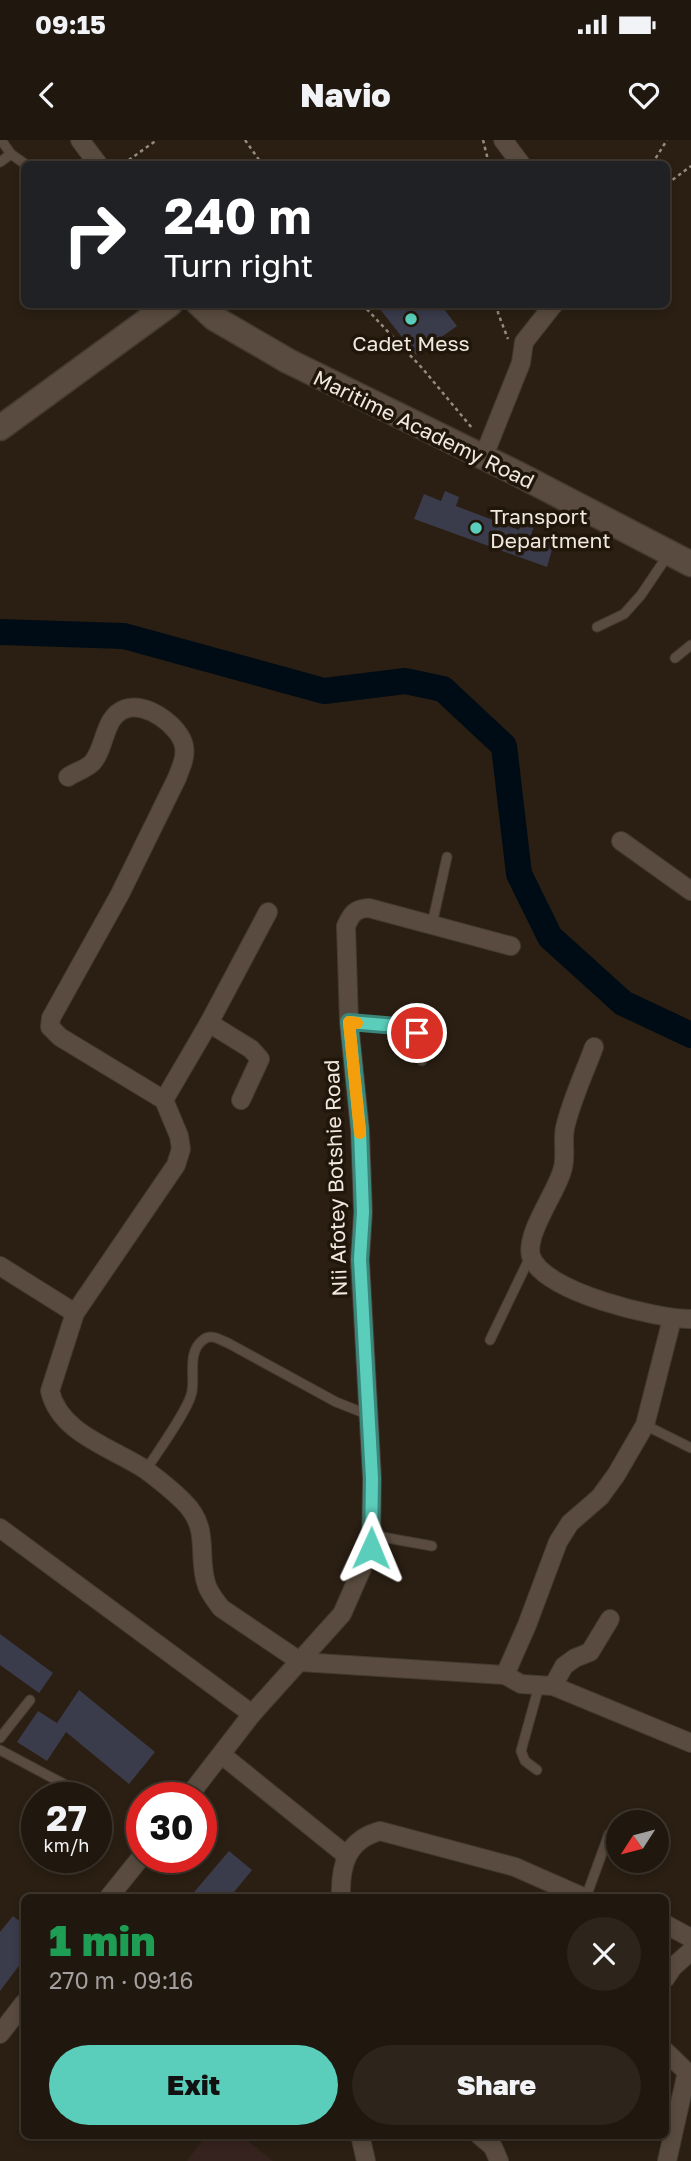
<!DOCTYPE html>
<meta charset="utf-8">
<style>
:root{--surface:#20170e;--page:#2d241c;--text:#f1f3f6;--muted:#a29f9e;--line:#3d362e;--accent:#5bcebb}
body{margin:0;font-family:"Golos Text",sans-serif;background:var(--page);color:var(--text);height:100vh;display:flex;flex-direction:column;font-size:26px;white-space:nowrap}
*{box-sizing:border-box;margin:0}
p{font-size:23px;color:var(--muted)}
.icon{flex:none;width:38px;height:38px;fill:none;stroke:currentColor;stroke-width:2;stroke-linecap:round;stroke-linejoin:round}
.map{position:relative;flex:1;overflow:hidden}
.drawer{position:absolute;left:21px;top:1754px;width:648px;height:245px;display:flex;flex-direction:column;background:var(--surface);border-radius:10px;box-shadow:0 4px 10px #0003,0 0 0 2px var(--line)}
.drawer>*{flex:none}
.top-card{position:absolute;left:21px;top:21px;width:649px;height:147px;border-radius:10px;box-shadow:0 4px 10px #0003,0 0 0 2px var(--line);background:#202124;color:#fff;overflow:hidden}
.needle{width:46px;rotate:234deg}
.controls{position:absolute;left:606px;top:1670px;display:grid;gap:14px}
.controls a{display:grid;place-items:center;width:63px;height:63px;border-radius:50%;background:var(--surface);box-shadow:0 4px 10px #0003,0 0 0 2px var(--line);font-size:35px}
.speed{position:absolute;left:21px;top:1642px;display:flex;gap:14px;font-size:35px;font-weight:700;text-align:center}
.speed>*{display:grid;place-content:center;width:91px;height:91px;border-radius:50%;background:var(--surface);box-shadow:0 4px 10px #0003,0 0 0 2px var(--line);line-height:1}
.speed small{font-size:18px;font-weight:400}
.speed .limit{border:10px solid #d22;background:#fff;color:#111}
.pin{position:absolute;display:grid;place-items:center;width:60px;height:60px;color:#fff;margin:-30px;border:4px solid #fff;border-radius:50%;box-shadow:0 2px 7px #0007}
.me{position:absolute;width:77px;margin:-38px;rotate:1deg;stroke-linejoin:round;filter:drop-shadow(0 0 5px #0008)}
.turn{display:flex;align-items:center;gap:24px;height:147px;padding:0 28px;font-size:32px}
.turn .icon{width:91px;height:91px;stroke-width:2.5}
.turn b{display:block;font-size:49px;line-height:60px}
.round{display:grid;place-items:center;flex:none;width:74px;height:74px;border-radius:37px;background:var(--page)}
.head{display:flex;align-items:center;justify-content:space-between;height:119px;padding:0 28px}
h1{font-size:42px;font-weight:800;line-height:52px;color:#1e9e55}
.primary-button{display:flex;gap:14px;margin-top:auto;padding:14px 28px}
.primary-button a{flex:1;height:80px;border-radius:42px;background:var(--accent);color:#111;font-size:28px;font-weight:800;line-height:80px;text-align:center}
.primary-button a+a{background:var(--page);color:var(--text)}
.status{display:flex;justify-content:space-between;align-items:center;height:49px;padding:0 35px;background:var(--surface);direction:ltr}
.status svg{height:19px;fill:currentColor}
header{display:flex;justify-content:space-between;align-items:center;height:91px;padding:0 28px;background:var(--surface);font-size:32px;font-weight:800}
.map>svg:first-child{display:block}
</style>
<div class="status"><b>09:15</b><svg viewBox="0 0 49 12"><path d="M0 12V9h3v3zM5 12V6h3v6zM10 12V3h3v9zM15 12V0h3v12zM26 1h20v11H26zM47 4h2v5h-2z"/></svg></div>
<header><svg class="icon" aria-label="back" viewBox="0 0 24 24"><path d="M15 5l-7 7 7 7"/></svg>Navio<svg class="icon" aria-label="heart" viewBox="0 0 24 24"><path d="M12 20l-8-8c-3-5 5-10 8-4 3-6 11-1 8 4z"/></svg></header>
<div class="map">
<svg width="691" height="2021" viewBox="0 0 691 2021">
<rect width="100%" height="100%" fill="#2b1f13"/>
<polygon fill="#36231f" points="206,1995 240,1995 273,2021 187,2021"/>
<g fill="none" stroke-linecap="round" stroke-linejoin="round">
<polyline stroke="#000c15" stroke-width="26" points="0,492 124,496 324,551 405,541 443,549 504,606 519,734 550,797 623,863 691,895"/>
</g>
<g fill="#3a3b4b">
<polygon points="376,164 440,164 457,186 416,215"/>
<polygon points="445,351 459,357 456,366 519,390 521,383 534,386 531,395 554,403 547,427 414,379 424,354 441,361"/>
<polygon points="0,1494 53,1533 39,1553 0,1525"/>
<polygon points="79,1550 155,1612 129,1644 66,1592 47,1621 17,1602 38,1571 57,1583"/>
<polygon points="229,1711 252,1730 230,1757 190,1757"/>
<polygon points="13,1776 24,1785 24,1819 0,1851 0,1792"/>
</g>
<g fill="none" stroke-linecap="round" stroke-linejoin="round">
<defs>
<g id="lane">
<polyline points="1,0 11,14 25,24"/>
<polyline points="0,22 11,14"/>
<polyline points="597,487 624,474 641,455 668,415"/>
<polyline points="675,518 691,505"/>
<polyline points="432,784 447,717"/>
<path d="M 349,882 L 409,887 C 421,896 421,907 422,921"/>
<polyline points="490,1200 531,1115"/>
<polyline points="645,1285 691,1308"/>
<path d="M 146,1330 C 156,1314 190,1268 192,1251 C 195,1235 187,1212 203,1200 C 211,1193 220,1200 228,1203 L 336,1262 L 369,1275"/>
<polyline points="371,1395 432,1406"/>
<polyline points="0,1598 30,1560"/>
<polyline points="0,1610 77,1651 82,1657"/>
<polyline points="537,1630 525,1621 521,1611 539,1546"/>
<polyline points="57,1657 60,1642"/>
<polyline points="586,1757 609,1694"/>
</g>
<g id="street">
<polyline points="80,0 98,24"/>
<polyline points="503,0 521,24"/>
<polyline points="483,318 521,223 524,202 554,164"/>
<path d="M 68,637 C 75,632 86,629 92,623 C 106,608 103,577 125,569 C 146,561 180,586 184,606 C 186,618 181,627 177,638 L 120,754 L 51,878 L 50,887 L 60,897 L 164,960 L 179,996 L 181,1009 L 176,1025 L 75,1173 L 50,1251 C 60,1294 113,1308 146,1330 C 158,1339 172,1350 183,1361 C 212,1389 196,1415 207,1446 C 210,1454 216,1461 221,1468 L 301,1522 L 505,1535 L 521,1544 L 553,1546 L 691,1603"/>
<polyline points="621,701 691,751"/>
<polyline points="209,883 251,909 260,919 241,960"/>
<path d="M 594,907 C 584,934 571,961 565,988 C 562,1002 567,1017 562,1031 C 556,1053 525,1094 531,1116 C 542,1152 657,1179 691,1179"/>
<polyline points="164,960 209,883 268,772"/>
<polyline points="0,1126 75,1173"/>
<polyline points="0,1388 252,1574"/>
<polyline points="505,1535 527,1485 558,1402 570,1383 600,1357 616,1335 645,1285 672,1179"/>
<polyline points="553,1546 564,1526 575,1518 590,1512 610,1479"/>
<polyline points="222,1615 346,1715"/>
<path d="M 188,1657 L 252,1574 L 342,1474 L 371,1408 L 372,1338 L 360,1120 L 363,1072 L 360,990 L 349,882 L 346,786 C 352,773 355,769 369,768 L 511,806"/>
<polyline points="109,1757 142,1716"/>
<path d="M 341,1757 C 340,1725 347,1700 380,1691 L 515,1727 L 583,1757"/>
<polyline points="665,1784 691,1798"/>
<polyline points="665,1839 673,1827 691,1811"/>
<polyline points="0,1894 24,1863"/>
<polyline points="665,1911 687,1932 667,2021"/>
<polyline points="360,1995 366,2021"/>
<polyline points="479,1995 493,2007 499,2021"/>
</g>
<g id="secondary">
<polyline points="199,164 214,178 288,221 516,333 691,424"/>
<polyline points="0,288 170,164"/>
</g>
</defs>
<use href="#lane" stroke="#443a33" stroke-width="11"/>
<use href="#street" stroke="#443a33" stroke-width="20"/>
<use href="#secondary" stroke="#443a33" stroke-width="27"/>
<g stroke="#958b81" stroke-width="2.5" stroke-dasharray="3.5 3.5" stroke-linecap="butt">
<polyline points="245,0 262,24"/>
<polyline points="483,0 489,24"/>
<polyline points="123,24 157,0"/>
<polyline points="652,24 667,0"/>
<polyline points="667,44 691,26"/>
<polyline points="362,164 423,229 472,288"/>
<polyline points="498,164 498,173 508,199"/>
</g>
<use href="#lane" stroke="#594b3f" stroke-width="9"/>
<use href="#street" stroke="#594b3f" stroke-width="18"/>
<use href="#secondary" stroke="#594b3f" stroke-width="24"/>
</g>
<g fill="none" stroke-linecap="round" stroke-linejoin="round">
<defs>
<polyline id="route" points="371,1408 372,1338 360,1119 363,1072 360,990 349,882 409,887 417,893"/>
</defs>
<use href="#route" stroke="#3b867a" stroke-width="18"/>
<use href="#route" stroke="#5bcebb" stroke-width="12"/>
<polyline stroke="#f59e0b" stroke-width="12" points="357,883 349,882 360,993"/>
</g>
<g fill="#5bcebb" stroke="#21160a" stroke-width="2.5">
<circle cx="411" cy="179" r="7"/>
<circle cx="476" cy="388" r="7"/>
</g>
<g text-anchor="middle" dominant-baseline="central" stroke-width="7" stroke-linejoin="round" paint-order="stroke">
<g font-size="21" fill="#f1e9e1" stroke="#21160a">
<text x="411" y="203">Cadet Mess</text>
<text x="490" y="376" text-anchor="start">Transport<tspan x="490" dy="24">Department</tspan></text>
</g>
<g font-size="21" fill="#f1e9e1" stroke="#21160a">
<text transform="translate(424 289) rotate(26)">Maritime Academy Road</text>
<text transform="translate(335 1038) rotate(-92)">Nii Afotey Botshie Road</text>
</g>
</g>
</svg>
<div class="controls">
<a><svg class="needle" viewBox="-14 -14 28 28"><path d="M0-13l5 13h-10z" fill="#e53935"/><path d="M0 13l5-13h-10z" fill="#a29f9e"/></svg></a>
</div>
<div class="speed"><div>27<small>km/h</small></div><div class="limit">30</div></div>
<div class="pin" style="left:417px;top:893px;background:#d93025"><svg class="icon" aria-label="arrive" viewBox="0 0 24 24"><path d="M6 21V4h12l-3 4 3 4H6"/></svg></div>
<svg class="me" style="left:371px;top:1408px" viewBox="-20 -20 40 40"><path d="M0-17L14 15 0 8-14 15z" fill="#5bcebb" stroke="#fff" stroke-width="4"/></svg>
<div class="top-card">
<div class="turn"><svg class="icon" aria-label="right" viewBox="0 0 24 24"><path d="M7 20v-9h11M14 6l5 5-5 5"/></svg><div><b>240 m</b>Turn right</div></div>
</div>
<section class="drawer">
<div class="head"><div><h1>1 min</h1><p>270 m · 09:16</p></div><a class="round"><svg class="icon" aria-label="close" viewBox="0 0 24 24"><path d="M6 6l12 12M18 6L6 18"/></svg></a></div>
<div class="primary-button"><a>Exit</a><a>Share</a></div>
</section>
</div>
